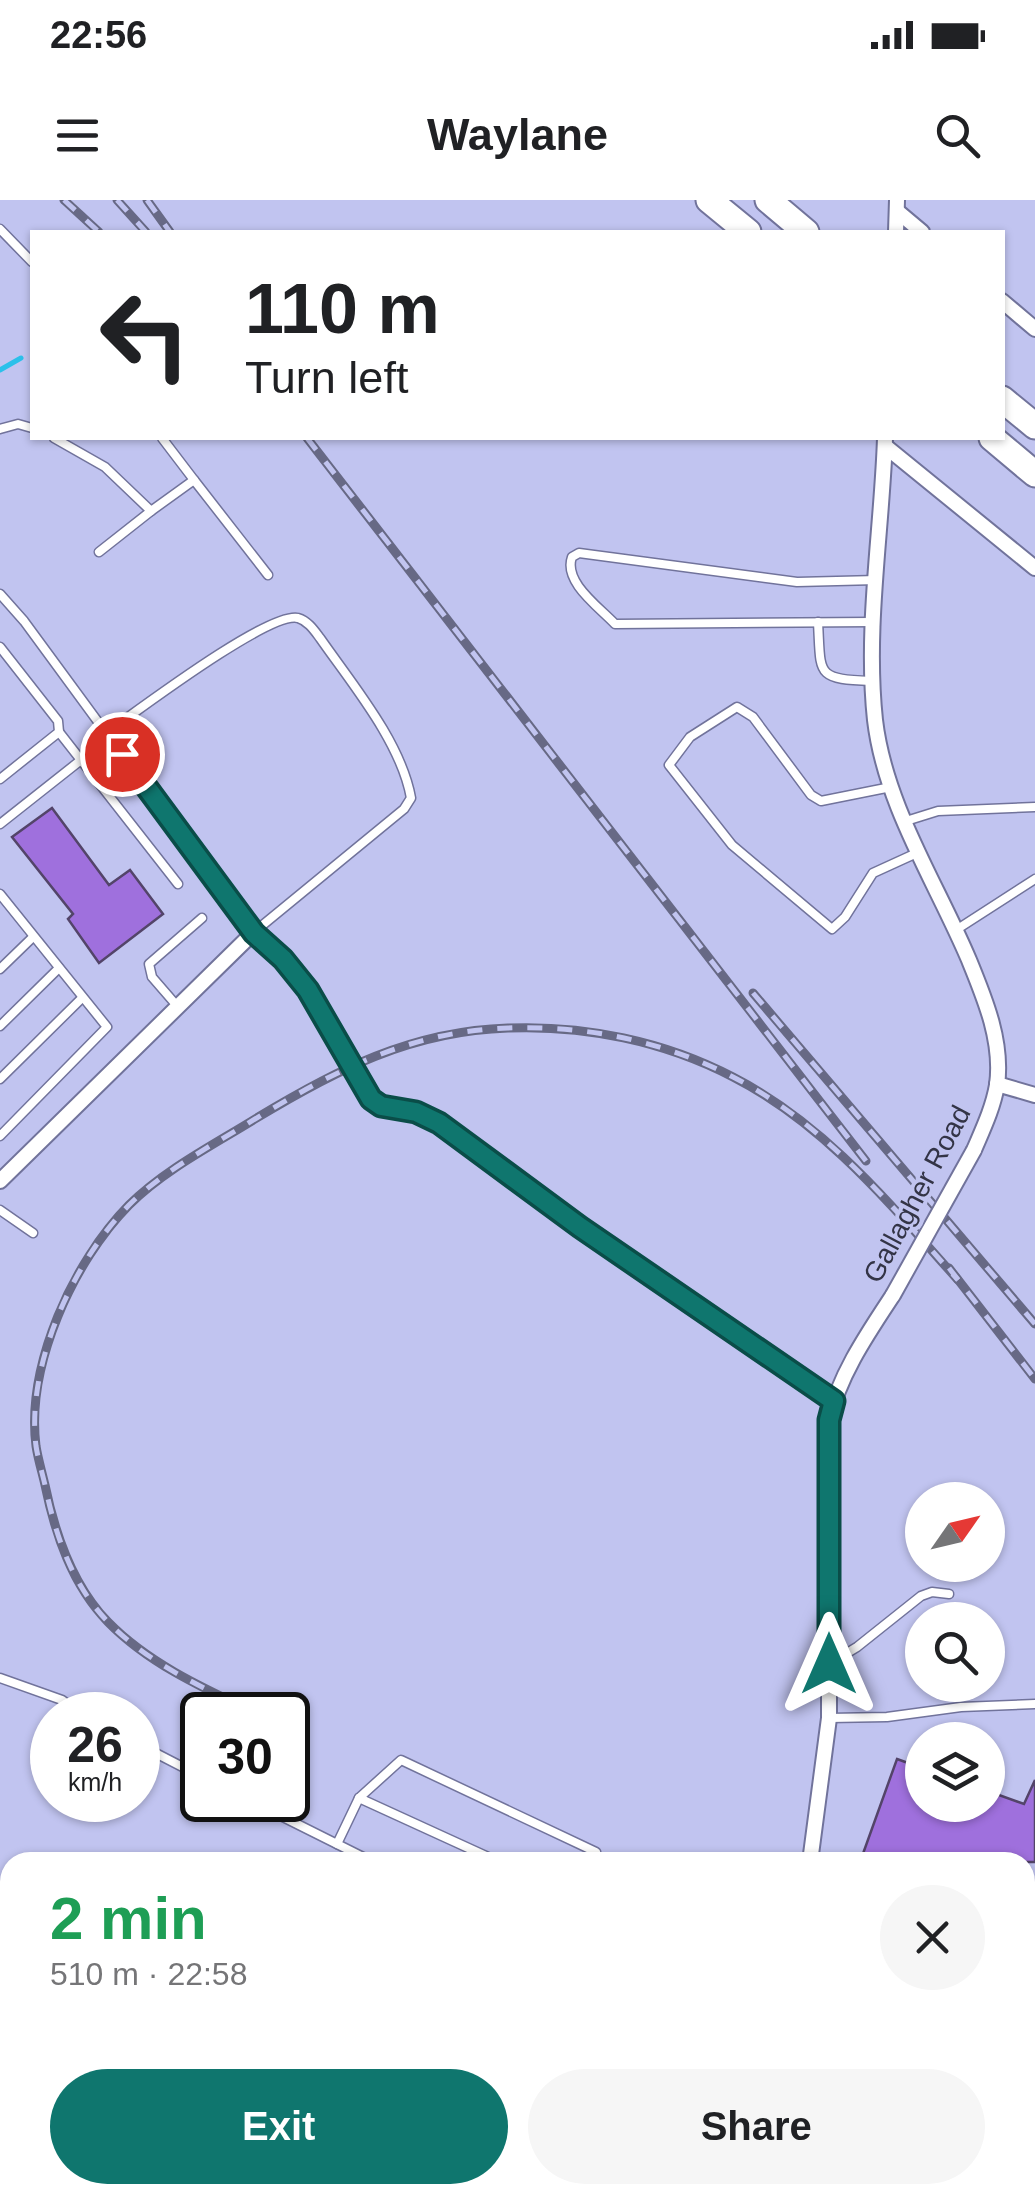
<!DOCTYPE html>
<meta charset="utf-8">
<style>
:root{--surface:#fff;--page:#f6f6f6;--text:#202124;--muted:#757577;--accent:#0f766e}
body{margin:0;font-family:Helvetica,sans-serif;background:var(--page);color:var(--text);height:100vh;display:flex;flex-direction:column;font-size:38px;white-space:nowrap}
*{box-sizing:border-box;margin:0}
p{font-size:32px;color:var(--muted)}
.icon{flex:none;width:55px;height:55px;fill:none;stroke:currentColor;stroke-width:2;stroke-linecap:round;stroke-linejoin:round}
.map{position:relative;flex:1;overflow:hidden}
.side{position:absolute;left:0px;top:1652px;width:1035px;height:352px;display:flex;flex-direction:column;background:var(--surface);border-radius:30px 30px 0 0;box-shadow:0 2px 8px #0004}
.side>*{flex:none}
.guide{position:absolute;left:30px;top:30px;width:975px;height:210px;border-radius:0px;box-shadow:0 2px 8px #0004;background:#fff;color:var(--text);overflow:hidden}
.needle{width:65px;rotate:56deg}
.controls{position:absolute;left:905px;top:1282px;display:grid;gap:20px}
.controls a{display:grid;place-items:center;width:100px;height:100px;border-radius:50%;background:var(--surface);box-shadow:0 2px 8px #0004;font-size:50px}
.speed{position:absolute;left:30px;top:1492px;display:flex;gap:20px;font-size:50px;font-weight:700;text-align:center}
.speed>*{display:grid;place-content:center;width:130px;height:130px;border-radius:50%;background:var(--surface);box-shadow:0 2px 8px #0004;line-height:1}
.speed small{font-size:25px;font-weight:400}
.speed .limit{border:5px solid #111;border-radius:15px;background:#fff;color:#111}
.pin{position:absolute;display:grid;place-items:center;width:85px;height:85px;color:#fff;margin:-42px;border:5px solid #fff;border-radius:50%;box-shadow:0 2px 10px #0007}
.me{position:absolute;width:110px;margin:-55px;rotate:0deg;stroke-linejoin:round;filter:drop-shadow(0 0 8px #0008)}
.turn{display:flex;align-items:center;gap:35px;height:210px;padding:0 50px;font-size:45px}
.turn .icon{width:130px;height:130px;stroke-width:2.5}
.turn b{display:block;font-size:70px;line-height:85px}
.round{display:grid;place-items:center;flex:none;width:105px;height:105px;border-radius:52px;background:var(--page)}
.overview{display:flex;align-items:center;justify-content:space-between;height:170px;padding:0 50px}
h1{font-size:60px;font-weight:700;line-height:75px;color:#1e9e55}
.action{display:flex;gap:20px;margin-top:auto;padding:20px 50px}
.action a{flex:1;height:115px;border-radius:60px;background:var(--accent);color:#fff;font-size:40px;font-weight:700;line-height:115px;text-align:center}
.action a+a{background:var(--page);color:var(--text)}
.status{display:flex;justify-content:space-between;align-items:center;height:70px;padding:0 50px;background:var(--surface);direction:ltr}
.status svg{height:28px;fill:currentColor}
header{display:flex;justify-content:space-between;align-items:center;height:130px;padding:0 50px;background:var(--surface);font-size:45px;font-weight:700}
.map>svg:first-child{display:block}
</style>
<div class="status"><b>22:56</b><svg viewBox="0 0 49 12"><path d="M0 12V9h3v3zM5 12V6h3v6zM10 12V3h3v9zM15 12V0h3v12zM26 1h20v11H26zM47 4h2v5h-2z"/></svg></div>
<header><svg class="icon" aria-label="menu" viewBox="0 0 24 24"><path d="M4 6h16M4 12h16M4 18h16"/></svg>Waylane<svg class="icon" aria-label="search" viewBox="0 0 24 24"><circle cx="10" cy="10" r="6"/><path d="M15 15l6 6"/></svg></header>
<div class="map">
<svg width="1035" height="2004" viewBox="0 0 1035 2004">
<rect width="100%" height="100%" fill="#c1c4f0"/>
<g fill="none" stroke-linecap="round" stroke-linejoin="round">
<polyline stroke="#2bc0ea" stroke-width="5" points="0,170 21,158"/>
</g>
<g fill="#9f70dd" stroke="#534469" stroke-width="2.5">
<polygon points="52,608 109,685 130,670 163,714 99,763 68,719 73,714 12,637"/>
<polygon points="897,1559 922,1568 922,1605 988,1605 988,1591 1024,1604 1035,1580 1035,1662 860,1662"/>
</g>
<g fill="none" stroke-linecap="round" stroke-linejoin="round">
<defs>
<g id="service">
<polyline points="0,29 32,62"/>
<polyline points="0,229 18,224 32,228"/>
<polyline points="54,238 105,267 151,311 194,280 268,375"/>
<polyline points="162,238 194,280"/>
<polyline points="99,352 151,311"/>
<polyline points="0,394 24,421 253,733 283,759 308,790 371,899 381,906 416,912 439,923 580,1027 833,1201"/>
<path d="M 818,422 C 821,475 815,479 871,481"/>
<path d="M 873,422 L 615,424 C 599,407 563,382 572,357 L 579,353 L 797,382 L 877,380"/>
<polyline points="0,447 58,521 59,532 0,579"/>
<polyline points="59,532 178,684"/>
<path d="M 106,533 C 136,512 269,411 298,418 C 308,421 314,430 320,438 C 352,484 401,542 411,598 L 404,609 L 253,733"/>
<polyline points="891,587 821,601 811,595 753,517 737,507 690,537 669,565 732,645 832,729 845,717 873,673 919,652"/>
<polyline points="906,621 938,611 1035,607"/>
<polyline points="0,624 81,560"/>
<polyline points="0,694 107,827 0,936"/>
<polyline points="956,730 1035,679"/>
<polyline points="0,769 33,737"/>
<polyline points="178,807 152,777 149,764 202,718"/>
<polyline points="0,826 59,768"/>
<polyline points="0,879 82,798"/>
<polyline points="0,1010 33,1033"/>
<polyline points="829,1464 857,1447 921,1396 932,1392 949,1394"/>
<polyline points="0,1478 62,1500 82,1515"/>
<polyline points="829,1518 887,1517 961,1507 1035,1504"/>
<polyline points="138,1544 202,1577"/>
<polyline points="359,1598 499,1662 524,1659 532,1662"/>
<polyline points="249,1600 373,1662"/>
<polyline points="337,1644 359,1598 401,1560 596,1652 592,1662"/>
<polyline points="0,1764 10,1772"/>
<polyline points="1025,1820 1035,1824"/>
<polyline points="0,1844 0,1856"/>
<polyline points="404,1995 427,2004"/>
<polyline points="858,2004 861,1995"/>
</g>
<g id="minor">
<polyline points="897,11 922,32"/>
<polyline points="896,32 897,0"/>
<polyline points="1002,101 1035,129"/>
<path d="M 885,238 C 882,330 865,427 875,520 C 885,605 936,682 969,760 C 985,799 1003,842 997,885 C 993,908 983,929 974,950"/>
<polyline points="885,246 1035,368"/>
<polyline points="997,884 1035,895"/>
<polyline points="0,981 253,733"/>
<path d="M 810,1662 L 829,1518 L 829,1220 C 839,1175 868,1133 893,1095"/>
<polyline points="655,2004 662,1995"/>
</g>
<g id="motorway">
<polyline points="709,0 748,32"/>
<polyline points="768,0 806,32"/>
<polyline points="1002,199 1035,226"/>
<polyline points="992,238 1035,274"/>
</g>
</defs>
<use href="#service" stroke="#71739b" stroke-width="11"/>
<use href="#minor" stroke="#71739b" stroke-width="18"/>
<use href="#motorway" stroke="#71739b" stroke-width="29"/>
<use href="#service" stroke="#fff" stroke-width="8"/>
<use href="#minor" stroke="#fff" stroke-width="14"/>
<use href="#motorway" stroke="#fff" stroke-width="25"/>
<defs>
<g id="rail">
<polyline points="64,0 99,32"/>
<polyline points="117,0 146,32"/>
<polyline points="147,0 170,32"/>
<polyline points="307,238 866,961"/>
<polyline points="753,793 1035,1124"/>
<polyline points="949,1068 1035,1179"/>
<path d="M 258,1514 C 205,1489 149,1464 108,1422 C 72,1385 55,1334 45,1285 C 42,1272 38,1259 36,1246 C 26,1165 73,1062 129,1005 C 164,970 213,945 255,919 C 336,870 411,831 508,828 C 585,825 664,841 733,877 C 825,924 890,1004 958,1080"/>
</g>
</defs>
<use href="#rail" stroke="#676985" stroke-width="9"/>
<use href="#rail" stroke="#c1c4f0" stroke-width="5" stroke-dasharray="15" stroke-linecap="butt"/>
<defs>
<polyline id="minor-bridge" points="893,1095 974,950"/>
</defs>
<use href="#minor-bridge" stroke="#71739b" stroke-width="18" stroke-linecap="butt"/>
<use href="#minor-bridge" stroke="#fff" stroke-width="14"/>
</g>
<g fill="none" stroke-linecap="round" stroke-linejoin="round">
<defs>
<polyline id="route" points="122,554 254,733 283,759 308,790 371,899 381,906 416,912 439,923 580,1027 834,1201 829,1220 829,1464"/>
</defs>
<use href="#route" stroke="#0a4d48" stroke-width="25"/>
<use href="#route" stroke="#0f766e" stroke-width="18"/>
</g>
<g text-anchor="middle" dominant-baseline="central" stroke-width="8" stroke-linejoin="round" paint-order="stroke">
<g font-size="28" fill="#333446" stroke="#c1c4f0">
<text transform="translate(917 994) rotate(-62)">Gallagher Road</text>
</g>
</g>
</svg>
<div class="controls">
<a><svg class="needle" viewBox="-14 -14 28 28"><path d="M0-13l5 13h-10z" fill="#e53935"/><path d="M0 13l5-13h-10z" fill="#757577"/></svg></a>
<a><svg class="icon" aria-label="search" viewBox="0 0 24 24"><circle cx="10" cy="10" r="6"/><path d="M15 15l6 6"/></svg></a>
<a><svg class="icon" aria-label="layers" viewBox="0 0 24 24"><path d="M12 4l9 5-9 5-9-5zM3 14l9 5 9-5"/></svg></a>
</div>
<div class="speed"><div>26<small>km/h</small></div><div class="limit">30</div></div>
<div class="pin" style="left:122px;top:554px;background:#d93025"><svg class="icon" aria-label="arrive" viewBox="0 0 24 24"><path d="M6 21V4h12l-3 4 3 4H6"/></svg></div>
<svg class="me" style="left:829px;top:1464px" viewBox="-20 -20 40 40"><path d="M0-17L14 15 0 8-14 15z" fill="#0f766e" stroke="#fff" stroke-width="4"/></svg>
<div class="guide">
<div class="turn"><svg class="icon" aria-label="left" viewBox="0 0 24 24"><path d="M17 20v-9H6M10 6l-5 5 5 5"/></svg><div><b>110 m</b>Turn left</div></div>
</div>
<section class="side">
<div class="overview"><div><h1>2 min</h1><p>510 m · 22:58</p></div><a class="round"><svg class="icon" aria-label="close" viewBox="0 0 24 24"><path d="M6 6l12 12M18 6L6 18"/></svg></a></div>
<div class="action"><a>Exit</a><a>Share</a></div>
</section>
</div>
